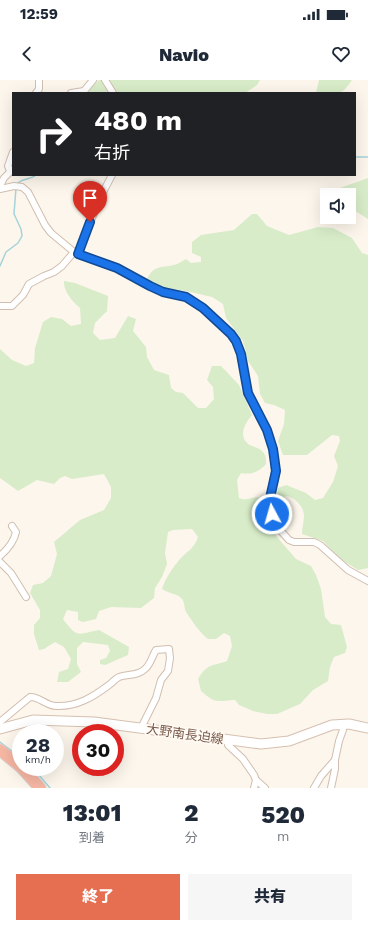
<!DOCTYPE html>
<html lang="ja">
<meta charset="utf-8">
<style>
:root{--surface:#fff;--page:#f6f6f7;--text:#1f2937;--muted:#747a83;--accent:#e76f51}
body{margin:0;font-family:"Work Sans","Noto Sans JP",sans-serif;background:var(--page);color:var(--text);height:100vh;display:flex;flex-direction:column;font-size:15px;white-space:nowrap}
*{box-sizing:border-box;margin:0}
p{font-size:13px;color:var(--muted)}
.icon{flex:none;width:22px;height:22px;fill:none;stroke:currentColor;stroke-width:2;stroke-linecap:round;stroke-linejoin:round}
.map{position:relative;height:708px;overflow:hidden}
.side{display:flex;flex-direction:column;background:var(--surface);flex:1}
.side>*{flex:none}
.top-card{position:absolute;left:12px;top:12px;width:344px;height:84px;border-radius:0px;box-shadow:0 4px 16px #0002;background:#202124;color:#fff;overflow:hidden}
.tools{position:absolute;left:320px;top:108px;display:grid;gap:8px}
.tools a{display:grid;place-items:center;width:36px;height:36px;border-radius:0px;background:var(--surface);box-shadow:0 4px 16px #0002;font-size:20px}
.speed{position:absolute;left:12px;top:644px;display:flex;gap:8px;font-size:20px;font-weight:700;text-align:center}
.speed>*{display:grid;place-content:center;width:52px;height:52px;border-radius:50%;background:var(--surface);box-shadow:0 4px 16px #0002;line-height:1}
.speed small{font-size:10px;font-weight:400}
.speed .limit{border:6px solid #d22;background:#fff;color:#111}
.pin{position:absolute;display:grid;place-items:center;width:34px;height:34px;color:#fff;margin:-41px -17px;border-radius:50% 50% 50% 0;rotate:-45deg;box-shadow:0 0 4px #0007}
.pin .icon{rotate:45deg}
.me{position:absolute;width:44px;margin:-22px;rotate:354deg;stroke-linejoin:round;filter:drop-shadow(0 0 3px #0008)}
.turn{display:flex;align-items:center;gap:14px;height:84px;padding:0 16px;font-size:18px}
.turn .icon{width:52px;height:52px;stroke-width:2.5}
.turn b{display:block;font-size:28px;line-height:34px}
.eta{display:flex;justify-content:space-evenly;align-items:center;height:68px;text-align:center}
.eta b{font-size:24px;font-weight:800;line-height:28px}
.button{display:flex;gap:8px;margin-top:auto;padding:8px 16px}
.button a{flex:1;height:46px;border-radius:0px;background:var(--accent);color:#fff;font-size:16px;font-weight:800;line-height:46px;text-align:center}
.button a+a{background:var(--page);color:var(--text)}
.status{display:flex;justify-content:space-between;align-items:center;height:28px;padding:0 20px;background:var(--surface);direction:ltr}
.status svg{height:11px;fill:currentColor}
header{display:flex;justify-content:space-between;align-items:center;height:52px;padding:0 16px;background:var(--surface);font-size:18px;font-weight:800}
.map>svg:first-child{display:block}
</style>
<div class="status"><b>12:59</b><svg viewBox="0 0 49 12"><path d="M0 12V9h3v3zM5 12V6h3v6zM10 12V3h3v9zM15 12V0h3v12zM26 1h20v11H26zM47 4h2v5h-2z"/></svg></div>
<header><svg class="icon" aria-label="back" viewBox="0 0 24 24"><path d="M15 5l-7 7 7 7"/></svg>Navio<svg class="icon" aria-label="heart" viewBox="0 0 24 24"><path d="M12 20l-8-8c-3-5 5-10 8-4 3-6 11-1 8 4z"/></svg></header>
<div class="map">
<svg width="368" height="708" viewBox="0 0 368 708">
<rect width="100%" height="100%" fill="#fdf6ec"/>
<g fill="#d8ecc9">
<polygon points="99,0 260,0 257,5 245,13 85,13"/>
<path d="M 319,0 L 352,0 C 340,18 337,13 316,13 Z"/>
<polygon points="368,98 368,139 349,127 349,115 327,115 327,122 326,115 329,112"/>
<path d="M 252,134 L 257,134 L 267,146 L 289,155 L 318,147 L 333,148 L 352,158 L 362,173 L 368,175 L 368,488 L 358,490 L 339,478 L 323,461 L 302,454 C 302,443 308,434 299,424 C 295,419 292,417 286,416 L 280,421 L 277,418 L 278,408 L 286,405 L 306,413 L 315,420 L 323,418 L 333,402 L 338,386 L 334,376 L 340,361 L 339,356 L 332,355 L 307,375 L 283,375 L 278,361 L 284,344 L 285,330 L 274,325 L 265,323 L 260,314 L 258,296 L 248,281 L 243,261 L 226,238 L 223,224 L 212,217 L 186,211 L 161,207 L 147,199 C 154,185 160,188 174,185 C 178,184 182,181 186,179 L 191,183 L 201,182 L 201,177 L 192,173 L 192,162 L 201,155 L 234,150 Z"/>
<path d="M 64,201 L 75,203 L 108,216 L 107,231 L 95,243 L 93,253 L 100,260 L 115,258 L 128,236 L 136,239 L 133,251 L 146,267 L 147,277 L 154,290 L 169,295 L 171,308 L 176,312 L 183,313 L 198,328 L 206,328 L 214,319 L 213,307 L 207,300 L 212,286 L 221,286 L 239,305 L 252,335 C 245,343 237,357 250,365 C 255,368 261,367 265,375 C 266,377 266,381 266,384 C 259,392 251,395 241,393 L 237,400 L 239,418 C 249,422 252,415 263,418 L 269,438 L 277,457 L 296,479 L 311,486 L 316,495 L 321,509 L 325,537 L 331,544 L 341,545 L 347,567 L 345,573 L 334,577 L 330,587 L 328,601 L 313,610 L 300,624 L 277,634 L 267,634 L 253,631 L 239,625 L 235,620 C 229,620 227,621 221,621 C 213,622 207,616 201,611 L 198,599 C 209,582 211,587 227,581 L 232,566 L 230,556 L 224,553 L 216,559 L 208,559 C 198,551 193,542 186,532 C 184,528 185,523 182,519 C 177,513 169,514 162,509 C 165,499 173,487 180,479 C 188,470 194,469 198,457 L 192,449 L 173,450 L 168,452 L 165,473 L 167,484 L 162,497 L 155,508 L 154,518 L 141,528 L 111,527 L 99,531 L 96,539 L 83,542 L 78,540 L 78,532 L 67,530 L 63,539 C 78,559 77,554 99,550 L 129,567 L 128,575 L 105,585 L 100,584 L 100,580 L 106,578 L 110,571 L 108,565 L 83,562 L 77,568 L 77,584 L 81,592 L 68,602 L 57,602 L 59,592 L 68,589 L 71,579 L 64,567 L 55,562 L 44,569 L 39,570 L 34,554 L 34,545 L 40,538 L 40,530 L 30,513 L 33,505 L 43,503 L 51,496 L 57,474 L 54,462 L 80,440 L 104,430 L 111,418 L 111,407 L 104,394 L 72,399 L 65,396 L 60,398 L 54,404 L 37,400 L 18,411 L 0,398 L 0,269 L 12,280 L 26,286 L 34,283 L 35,268 L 43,242 L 51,237 L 62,239 L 71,246 L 81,244 L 80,228 C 73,222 63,211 64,201 Z"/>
</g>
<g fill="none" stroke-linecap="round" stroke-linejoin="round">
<g stroke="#a5d3da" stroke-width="1.5">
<polyline points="355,77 368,77"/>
<path d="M 17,104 C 22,98 30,100 36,95"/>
<polyline points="0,186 6,172 18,163 22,156 21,149 14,134 16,108"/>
<polyline points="0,662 21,678"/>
<polyline points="32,687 50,708"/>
</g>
<defs>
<g id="street">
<polyline points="105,0 113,13"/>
<polyline points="36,13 39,9 39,0"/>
<polyline points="71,13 84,11 93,0"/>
<polyline points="10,91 8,86 13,72"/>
<polyline points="0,106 4,98 13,89"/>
<polyline points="0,109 14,106 22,107 28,112 45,145 51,153 74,172 117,188 150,206 163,212 186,217 203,228 231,254 236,261 241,274 248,313 267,350 273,369 275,391 270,418 272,434 280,450 289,460 294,462 314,462 320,465 348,490 368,501"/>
<polyline points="78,174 99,120 112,95"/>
<polyline points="0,226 12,226 23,215 29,204 44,196 54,192 62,186 74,172"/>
<path d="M 0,476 C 8,469 14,462 16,452 L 12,446"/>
<polyline points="0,482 11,493 26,517"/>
<path d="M 0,642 L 30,617 C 39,616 46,626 56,626 C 77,627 93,617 109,605 C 113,602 115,599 119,597 C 128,594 138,596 145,589 C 151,584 152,576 156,570 L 169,569 L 170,578 L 168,591 L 161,600 L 156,618 L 141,648"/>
<polyline points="227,660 228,665 243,679 254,695 256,700 254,708"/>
<polyline points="256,700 265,708"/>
<polyline points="314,708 321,696 335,680 339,661 343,650 341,644"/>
<polyline points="331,708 335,689 335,680"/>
</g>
<polyline id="secondary" points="0,649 33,640 94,642 261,664 289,661 332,645 349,644 368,648"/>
<g id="highway">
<polyline points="0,670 21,687"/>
<polyline points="21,687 40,708"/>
</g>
</defs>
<use href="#street" stroke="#d1beb0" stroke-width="8"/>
<use href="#secondary" stroke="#d6c0b0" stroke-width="11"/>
<use href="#highway" stroke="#dad1cd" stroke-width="13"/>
<use href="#street" stroke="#fff" stroke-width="6"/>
<use href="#secondary" stroke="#fff" stroke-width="9"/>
<use href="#highway" stroke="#f7b7a3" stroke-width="11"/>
</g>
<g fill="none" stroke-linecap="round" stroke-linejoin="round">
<defs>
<polyline id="route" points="90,142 78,174 117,188 150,206 163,212 186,217 203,228 231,254 236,261 241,274 248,313 267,350 273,369 276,391 270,418 272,434"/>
</defs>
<use href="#route" stroke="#114b97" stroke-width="10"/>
<use href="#route" stroke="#1a73e8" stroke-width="7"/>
</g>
<g text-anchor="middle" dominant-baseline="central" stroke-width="3.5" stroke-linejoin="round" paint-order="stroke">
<g font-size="13" fill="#7a5c4d" stroke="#fffaf3">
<text transform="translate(185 654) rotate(8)">大野南長迫線</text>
</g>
</g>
</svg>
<div class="tools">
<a><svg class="icon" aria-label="sound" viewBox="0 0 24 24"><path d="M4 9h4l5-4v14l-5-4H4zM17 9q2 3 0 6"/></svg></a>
</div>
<div class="speed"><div>28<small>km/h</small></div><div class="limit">30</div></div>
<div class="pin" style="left:90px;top:142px;background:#d93025"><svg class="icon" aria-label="arrive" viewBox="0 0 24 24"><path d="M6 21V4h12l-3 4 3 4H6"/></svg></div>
<svg class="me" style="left:272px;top:434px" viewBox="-20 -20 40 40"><circle r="17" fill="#1a73e8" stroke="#fff" stroke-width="3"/><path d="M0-11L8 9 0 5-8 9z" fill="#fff"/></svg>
<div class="top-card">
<div class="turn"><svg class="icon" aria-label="right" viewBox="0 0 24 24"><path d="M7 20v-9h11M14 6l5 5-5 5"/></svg><div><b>480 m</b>右折</div></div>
</div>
</div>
<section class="side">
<div class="eta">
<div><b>13:01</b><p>到着</p></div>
<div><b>2</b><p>分</p></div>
<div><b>520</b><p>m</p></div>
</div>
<div class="button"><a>終了</a><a>共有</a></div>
</section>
